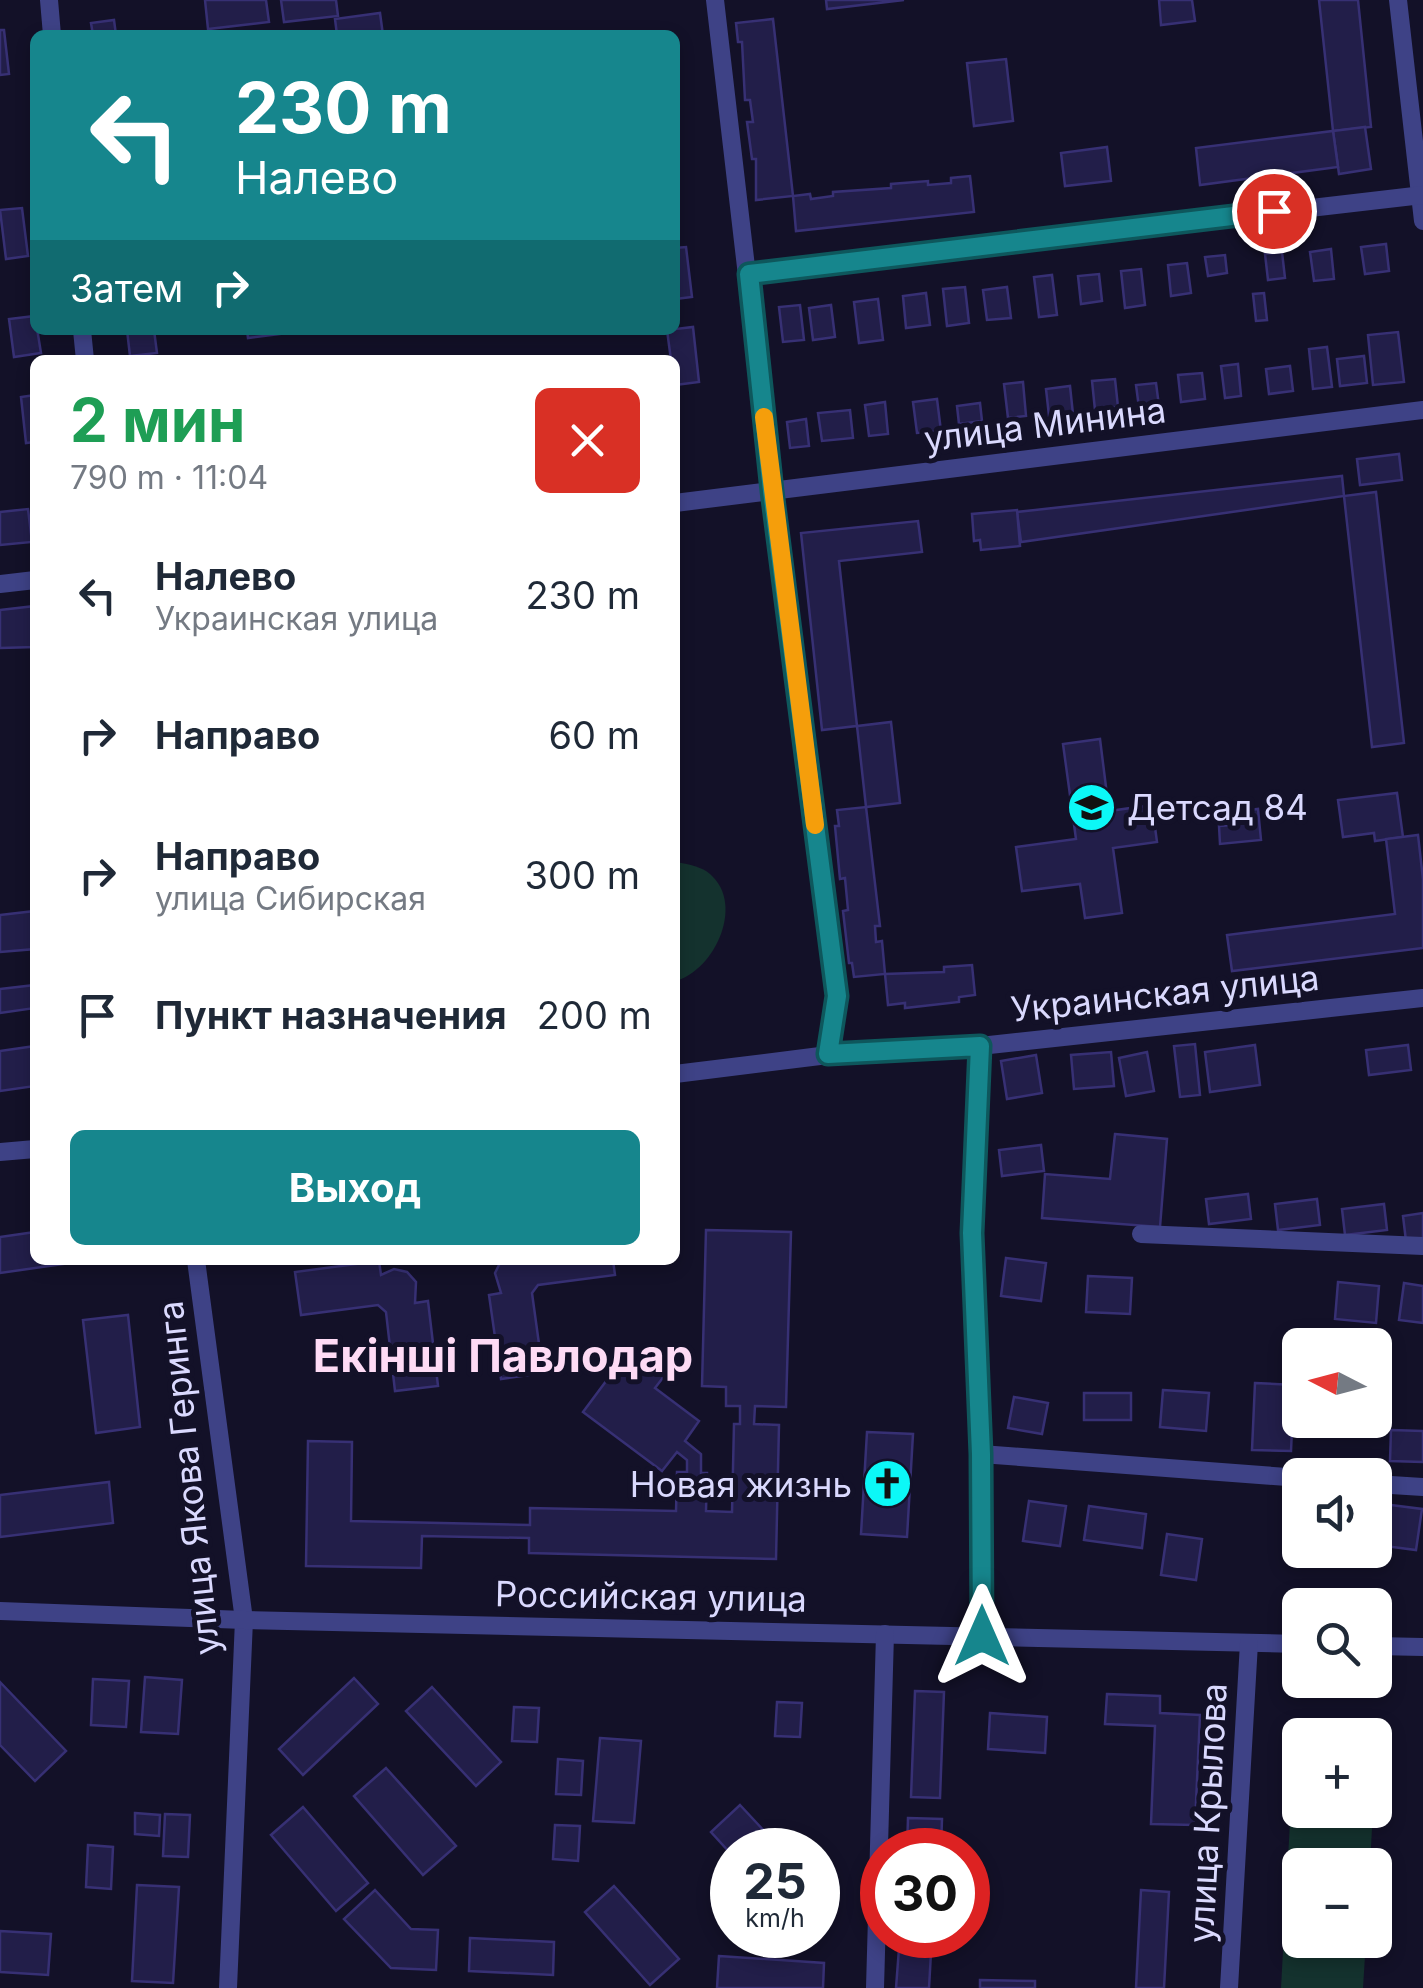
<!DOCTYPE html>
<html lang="ru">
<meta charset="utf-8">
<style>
:root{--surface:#fff;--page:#f6f6f7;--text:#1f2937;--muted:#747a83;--accent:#16868d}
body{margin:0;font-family:Inter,sans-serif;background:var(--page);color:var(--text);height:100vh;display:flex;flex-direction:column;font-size:38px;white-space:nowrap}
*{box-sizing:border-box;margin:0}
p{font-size:32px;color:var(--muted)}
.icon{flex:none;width:55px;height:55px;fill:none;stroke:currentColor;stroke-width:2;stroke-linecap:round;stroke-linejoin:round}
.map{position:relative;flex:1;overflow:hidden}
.panel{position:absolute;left:30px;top:355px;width:650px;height:910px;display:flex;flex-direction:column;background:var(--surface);border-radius:15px;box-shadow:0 5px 15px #0003}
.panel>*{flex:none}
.top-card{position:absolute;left:30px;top:30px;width:650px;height:305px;border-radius:15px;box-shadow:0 5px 15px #0003;background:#16868d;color:#fff;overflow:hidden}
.needle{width:65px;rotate:276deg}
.tools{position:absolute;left:1282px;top:1328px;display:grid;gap:20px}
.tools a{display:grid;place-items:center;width:110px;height:110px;border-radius:15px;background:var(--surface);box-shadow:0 5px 15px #0003;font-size:50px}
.speed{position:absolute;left:710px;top:1828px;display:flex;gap:20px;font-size:50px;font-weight:700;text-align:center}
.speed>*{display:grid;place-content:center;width:130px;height:130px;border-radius:50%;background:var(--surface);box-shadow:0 5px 15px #0003;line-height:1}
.speed small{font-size:25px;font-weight:400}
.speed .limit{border:15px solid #d22;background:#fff;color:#111}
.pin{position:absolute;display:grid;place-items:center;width:85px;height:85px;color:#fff;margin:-42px;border:5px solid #fff;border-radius:50%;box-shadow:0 2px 10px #0007}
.me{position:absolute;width:110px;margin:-55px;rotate:0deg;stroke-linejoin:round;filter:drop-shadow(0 0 8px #0008)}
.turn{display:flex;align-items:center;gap:35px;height:210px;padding:0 40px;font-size:45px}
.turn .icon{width:130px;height:130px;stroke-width:2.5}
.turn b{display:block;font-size:70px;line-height:85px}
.then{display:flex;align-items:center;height:95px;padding:0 40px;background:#0003;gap:20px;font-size:38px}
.round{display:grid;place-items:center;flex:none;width:105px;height:105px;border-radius:15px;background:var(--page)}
.summary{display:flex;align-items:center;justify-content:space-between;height:170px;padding:0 40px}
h1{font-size:60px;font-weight:700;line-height:75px;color:#1e9e55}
.button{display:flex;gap:20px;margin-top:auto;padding:20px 40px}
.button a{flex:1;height:115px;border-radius:15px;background:var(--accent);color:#fff;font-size:40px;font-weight:700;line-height:115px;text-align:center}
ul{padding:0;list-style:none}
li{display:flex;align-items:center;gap:30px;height:140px;padding:0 40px}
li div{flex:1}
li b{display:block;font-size:38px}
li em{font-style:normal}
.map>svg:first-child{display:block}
</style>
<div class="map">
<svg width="1423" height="1988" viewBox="0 0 1423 1988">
<rect width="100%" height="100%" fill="#131128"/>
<g fill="#14322e">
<path d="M 675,862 C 684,863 698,866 706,871 C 748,900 715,971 675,981 Z"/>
<polygon points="1292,1785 1300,1785 1300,1810 1373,1810 1370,1865 1300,1865 1300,1940 1366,1940 1363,1988 1281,1988"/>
</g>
<g fill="#221e49" stroke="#373074" stroke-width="2.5">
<polygon points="205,0 266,0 269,22 208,29"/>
<polygon points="281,0 336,0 338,16 284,22"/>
<polygon points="826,0 904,0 827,9"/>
<polygon points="1159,0 1192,0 1195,21 1161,25"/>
<polygon points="1319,0 1358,0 1371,127 1333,131"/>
<polygon points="380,13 383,35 337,35 335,19"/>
<polygon points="773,19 793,196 756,200 756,159 752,159 747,122 753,122 750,100 745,100 742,42 738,42 736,23"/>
<polygon points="114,20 116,35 93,35 91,23"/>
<polygon points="0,30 4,30 9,74 0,75"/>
<polygon points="1006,59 1013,121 974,126 967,63"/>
<polygon points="1365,127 1371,169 1339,174 1333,131"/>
<polygon points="1333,131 1338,167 1200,185 1196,148"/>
<polygon points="1107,147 1111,181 1065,186 1061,153"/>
<polygon points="970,176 974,212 796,231 793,196 810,194 811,199 833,196 833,192 891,188 891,184 928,181 928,185 951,183 951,178"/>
<polygon points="22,208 28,256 6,259 0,210"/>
<polygon points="1386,244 1389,271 1365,274 1361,247"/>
<polygon points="686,247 692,297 675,299 675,248"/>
<polygon points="1331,249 1334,279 1314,281 1310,252"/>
<polygon points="1282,252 1285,278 1268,280 1265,254"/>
<polygon points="1225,255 1227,273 1208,276 1205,257"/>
<polygon points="1187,263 1191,293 1171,296 1168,265"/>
<polygon points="1141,269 1145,305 1125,308 1121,271"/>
<polygon points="1099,274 1102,301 1081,304 1078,276"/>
<polygon points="1052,275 1057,315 1039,317 1034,277"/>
<polygon points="965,287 969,323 947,326 943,289"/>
<polygon points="1007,287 1011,318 987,320 983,290"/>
<polygon points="926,293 930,325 906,328 903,296"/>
<polygon points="1264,293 1267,320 1256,321 1253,294"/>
<polygon points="878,299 883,340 859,343 854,302"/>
<polygon points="800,305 804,340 783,342 779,307"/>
<polygon points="831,305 835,337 813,340 809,308"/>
<polygon points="35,316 41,353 14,357 9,319"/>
<polygon points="693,327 699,382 675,385 675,360 671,360 667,330"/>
<polygon points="127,330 154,330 157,353 130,356"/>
<polygon points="247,330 296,330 296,332 248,338"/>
<polygon points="1398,332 1404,382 1373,385 1368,335"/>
<polygon points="1327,347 1332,387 1313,389 1309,349"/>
<polygon points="1364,356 1367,383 1340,386 1337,359"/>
<polygon points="1238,364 1241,396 1225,398 1221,366"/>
<polygon points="1290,366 1293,391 1269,394 1266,369"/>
<polygon points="1202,373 1205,399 1181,402 1178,375"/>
<polygon points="1115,379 1118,407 1095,410 1092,381"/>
<polygon points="1023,382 1026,416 1008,418 1004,384"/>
<polygon points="1156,383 1159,406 1139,408 1136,385"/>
<polygon points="1070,386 1073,414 1049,416 1046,389"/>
<polygon points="35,395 35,442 26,443 21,397"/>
<polygon points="937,399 941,431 917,433 913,402"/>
<polygon points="885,402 888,434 869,436 865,405"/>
<polygon points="980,403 982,421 959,424 957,406"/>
<polygon points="850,410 853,438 822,441 818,413"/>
<polygon points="806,419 809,446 790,448 787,422"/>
<polygon points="1399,454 1402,480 1360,485 1357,459"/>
<polygon points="1342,476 1344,496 1021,542 1017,512"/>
<polygon points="1376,492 1404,743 1372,747 1344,496"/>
<polygon points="28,509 32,542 0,545 0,512"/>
<polygon points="1017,510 1020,546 981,550 980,540 974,541 972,514"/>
<polygon points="918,521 922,552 839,561 857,726 891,722 900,803 866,807 857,726 822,730 801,533"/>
<polygon points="35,606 35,647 0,648 0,610"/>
<polygon points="1100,739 1109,811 1152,805 1157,842 1113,848 1122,913 1085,918 1080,884 1022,891 1016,847 1076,839 1063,744"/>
<polygon points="1397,793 1403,837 1375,841 1374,833 1343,837 1338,800"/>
<polygon points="866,807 880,926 875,926 876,942 882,941 885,974 854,977 852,963 849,963 843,911 848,910 845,878 840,879 835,826 839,826 837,810"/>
<polygon points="1258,809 1261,840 1220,844 1219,826 1231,825 1233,812"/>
<polygon points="1418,835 1423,879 1423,948 1232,971 1227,935 1395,914 1386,839"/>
<polygon points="35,911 35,949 0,952 0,915"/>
<polygon points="972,965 975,995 959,997 959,1002 905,1008 905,1003 888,1005 885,974 944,972 944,967"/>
<polygon points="35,985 35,1008 0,1013 0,989"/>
<polygon points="1195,1044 1200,1095 1180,1097 1174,1046"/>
<polygon points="1255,1045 1260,1085 1210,1092 1205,1052"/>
<polygon points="1408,1045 1411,1070 1369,1075 1366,1050"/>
<polygon points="35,1046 35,1086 0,1091 0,1051"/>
<polygon points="1111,1052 1114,1086 1074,1089 1071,1055"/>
<polygon points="1147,1052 1154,1091 1126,1096 1119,1058"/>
<polygon points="1036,1055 1042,1093 1007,1099 1001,1061"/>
<polygon points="1115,1134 1167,1139 1160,1227 1042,1218 1045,1174 1110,1179"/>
<polygon points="1041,1145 1044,1171 1002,1176 999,1150"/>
<polygon points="1248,1194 1251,1219 1209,1224 1206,1199"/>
<polygon points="1317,1199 1320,1225 1278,1230 1275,1204"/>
<polygon points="1384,1204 1387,1230 1345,1235 1342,1209"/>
<polygon points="1423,1213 1423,1239 1406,1241 1403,1216"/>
<polygon points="706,1230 791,1232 786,1407 755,1406 754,1424 779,1425 776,1559 529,1553 529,1538 422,1536 421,1568 306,1566 308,1441 352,1442 351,1521 530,1525 530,1508 676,1511 677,1472 687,1472 687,1460 677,1452 662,1471 583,1412 630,1349 665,1375 655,1388 699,1421 685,1441 701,1454 701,1473 707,1473 706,1511 732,1512 734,1424 740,1424 740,1406 726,1406 726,1387 702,1386"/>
<polygon points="35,1232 35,1260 84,1261 0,1273 0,1237"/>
<polygon points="1006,1258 1046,1263 1041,1301 1001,1296"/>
<polygon points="613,1260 615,1275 538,1285 532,1293 543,1373 501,1379 489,1295 501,1293 495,1273 501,1261"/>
<polygon points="379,1261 381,1275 394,1269 407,1272 416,1282 415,1303 428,1301 438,1386 395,1391 386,1312 378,1305 301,1315 295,1272"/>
<polygon points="1088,1276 1132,1278 1130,1314 1086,1312"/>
<polygon points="1338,1282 1379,1286 1376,1323 1335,1319"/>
<polygon points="1404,1283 1423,1286 1423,1323 1399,1320"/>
<polygon points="128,1315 140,1427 96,1433 83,1320"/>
<polygon points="1255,1383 1294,1385 1291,1451 1252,1450"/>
<polygon points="1163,1390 1209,1393 1206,1431 1160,1427"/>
<rect x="1084" y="1393" width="47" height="27"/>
<polygon points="1014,1397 1048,1403 1042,1434 1008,1428"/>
<polygon points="1391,1430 1423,1431 1423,1462 1390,1461"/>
<polygon points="867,1432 913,1434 907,1537 861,1534"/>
<polygon points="109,1482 113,1523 0,1537 0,1495"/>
<polygon points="1029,1501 1066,1506 1060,1546 1023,1541"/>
<polygon points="1383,1504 1422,1509 1416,1550 1377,1545"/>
<polygon points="1089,1506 1146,1514 1142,1548 1084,1540"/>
<polygon points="1167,1534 1202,1539 1196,1580 1161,1575"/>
<polygon points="145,1677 182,1680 178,1734 141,1732"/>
<polygon points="354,1678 378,1704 303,1775 279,1749"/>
<polygon points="93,1679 129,1681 126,1727 91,1725"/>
<polygon points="0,1682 66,1751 35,1781 0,1745"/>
<polygon points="432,1687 501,1762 476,1786 406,1711"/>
<polygon points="915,1691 944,1692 940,1798 911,1797"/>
<polygon points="1107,1694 1160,1696 1160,1713 1200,1715 1195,1825 1151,1824 1155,1726 1105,1724"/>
<polygon points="777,1702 802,1703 800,1737 775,1736"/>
<polygon points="514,1707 539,1708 537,1742 512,1741"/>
<polygon points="990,1713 1047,1717 1045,1753 988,1749"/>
<polygon points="600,1738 641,1741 634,1823 593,1821"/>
<polygon points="558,1759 583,1761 581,1795 556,1794"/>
<polygon points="386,1768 456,1846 423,1875 354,1796"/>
<polygon points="740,1805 782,1850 732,1850 732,1855 711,1832"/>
<polygon points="303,1807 368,1883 336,1911 271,1835"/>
<polygon points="135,1813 160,1815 159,1836 135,1834"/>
<polygon points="165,1814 190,1815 188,1857 163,1856"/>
<polygon points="908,1818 942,1819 941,1850 907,1850"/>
<polygon points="555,1825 580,1826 578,1861 553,1859"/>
<polygon points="88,1845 113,1847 111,1889 86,1887"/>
<polygon points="137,1885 179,1887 173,1983 132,1981"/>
<polygon points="614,1886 679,1959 650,1985 585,1912"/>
<polygon points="375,1890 411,1929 438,1930 436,1970 391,1968 344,1919"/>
<polygon points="1141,1890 1169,1892 1164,1988 1136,1988"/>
<polygon points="0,1931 51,1934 48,1975 0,1972"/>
<polygon points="900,1935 932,1935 929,1988 896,1988"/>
<polygon points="470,1938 554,1942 553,1975 469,1971"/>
<polygon points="719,1956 824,1963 823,1988 717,1988"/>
<polygon points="980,1980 1035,1981 1035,1988 980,1988"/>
</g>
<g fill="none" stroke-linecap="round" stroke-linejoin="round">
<g stroke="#3e4286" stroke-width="18">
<polyline points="49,0 52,35"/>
<polyline points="715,0 772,491 837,995 828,1055"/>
<polyline points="1398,0 1423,221"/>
<polyline points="749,273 1423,195"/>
<polyline points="82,330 85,360"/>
<polyline points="675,503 1423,410"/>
<polyline points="0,584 35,580"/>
<polyline points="980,1046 972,1233 981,1454 982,1637"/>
<polyline points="675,1074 828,1055 980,1046 1423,998"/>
<polyline points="0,1152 35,1149"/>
<polyline points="1141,1234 1423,1246"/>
<polyline points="196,1260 244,1620 228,1988"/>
<polyline points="981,1454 1300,1478"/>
<polyline points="1375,1484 1423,1487"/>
<polyline points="0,1611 244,1620 1300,1644"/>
<polyline points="1375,1646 1423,1647"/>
<polyline points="875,1988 885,1634"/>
<polyline points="1229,1988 1249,1643"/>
</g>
</g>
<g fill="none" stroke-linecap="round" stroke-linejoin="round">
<defs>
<polyline id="route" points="982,1636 981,1454 972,1233 980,1046 828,1054 837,996 772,491 749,274 1274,211"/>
</defs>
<use href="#route" stroke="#0e575c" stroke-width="25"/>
<use href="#route" stroke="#16868d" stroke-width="18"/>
<polyline stroke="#f59e0b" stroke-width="18" points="764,417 815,825"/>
</g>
<defs>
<symbol id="school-disc" viewBox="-11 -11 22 22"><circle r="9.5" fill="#0cf8f7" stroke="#131128"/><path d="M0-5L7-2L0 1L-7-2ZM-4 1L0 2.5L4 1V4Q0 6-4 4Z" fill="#111"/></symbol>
<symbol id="church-disc" viewBox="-11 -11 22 22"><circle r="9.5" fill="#0cf8f7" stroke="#131128"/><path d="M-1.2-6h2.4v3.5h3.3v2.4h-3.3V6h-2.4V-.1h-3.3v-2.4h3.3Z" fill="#111"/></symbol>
</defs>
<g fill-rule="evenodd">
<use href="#school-disc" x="1064" y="780" width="55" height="55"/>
<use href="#church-disc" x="860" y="1456" width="55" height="55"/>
</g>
<g text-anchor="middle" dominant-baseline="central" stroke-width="10" stroke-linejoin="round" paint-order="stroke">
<g font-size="35" fill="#dad9fe" stroke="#131128">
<text transform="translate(1045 424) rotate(-7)">улица Минина</text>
<text transform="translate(1165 993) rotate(-6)">Украинская улица</text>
<text transform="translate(188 1478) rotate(-96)">улица Якова Геринга</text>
<text transform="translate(651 1596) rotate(1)">Российская улица</text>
<text transform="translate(1207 1813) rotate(-87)">улица Крылова</text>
</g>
<g font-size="35" fill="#dad9fe" stroke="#131128" text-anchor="start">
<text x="1127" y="807">Детсад 84</text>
<text x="852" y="1484" text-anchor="end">Новая жизнь</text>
</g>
<g font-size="45" font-weight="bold" fill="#fedbf5" stroke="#131128">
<text x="503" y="1355">Екінші Павлодар</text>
</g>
</g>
</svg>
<div class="tools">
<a><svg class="needle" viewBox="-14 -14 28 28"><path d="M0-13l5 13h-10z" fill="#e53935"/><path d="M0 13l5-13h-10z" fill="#747a83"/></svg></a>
<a><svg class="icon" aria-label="sound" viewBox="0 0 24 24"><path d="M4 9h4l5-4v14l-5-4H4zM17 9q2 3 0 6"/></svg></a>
<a><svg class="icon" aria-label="search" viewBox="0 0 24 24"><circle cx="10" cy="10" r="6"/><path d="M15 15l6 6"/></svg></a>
<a>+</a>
<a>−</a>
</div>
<div class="speed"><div>25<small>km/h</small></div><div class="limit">30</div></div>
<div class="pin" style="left:1274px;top:211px;background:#d93025"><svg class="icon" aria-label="arrive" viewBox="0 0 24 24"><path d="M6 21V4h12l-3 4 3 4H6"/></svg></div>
<svg class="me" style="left:982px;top:1636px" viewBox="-20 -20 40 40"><path d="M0-17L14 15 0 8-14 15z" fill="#16868d" stroke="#fff" stroke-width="4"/></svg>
<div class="top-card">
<div class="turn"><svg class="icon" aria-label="left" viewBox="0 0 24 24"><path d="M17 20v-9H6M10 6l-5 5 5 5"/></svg><div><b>230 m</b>Налево</div></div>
<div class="then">Затем<svg class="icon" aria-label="right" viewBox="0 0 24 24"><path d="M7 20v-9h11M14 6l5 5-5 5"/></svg></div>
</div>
<section class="panel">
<div class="summary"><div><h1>2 мин</h1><p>790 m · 11:04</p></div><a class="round" style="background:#d93025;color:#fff"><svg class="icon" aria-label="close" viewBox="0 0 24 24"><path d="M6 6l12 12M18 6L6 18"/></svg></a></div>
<ul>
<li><svg class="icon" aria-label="left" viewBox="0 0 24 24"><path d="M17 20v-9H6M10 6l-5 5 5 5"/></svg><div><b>Налево</b><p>Украинская улица</p></div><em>230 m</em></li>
<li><svg class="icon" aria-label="right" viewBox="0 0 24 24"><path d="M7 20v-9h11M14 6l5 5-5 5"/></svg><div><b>Направо</b></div><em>60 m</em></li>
<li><svg class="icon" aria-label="right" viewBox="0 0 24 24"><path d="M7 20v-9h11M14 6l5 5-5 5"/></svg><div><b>Направо</b><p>улица Сибирская</p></div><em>300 m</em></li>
<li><svg class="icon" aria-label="arrive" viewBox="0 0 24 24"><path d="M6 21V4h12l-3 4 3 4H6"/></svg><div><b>Пункт назначения</b></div><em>200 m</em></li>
</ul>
<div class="button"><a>Выход</a></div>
</section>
</div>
